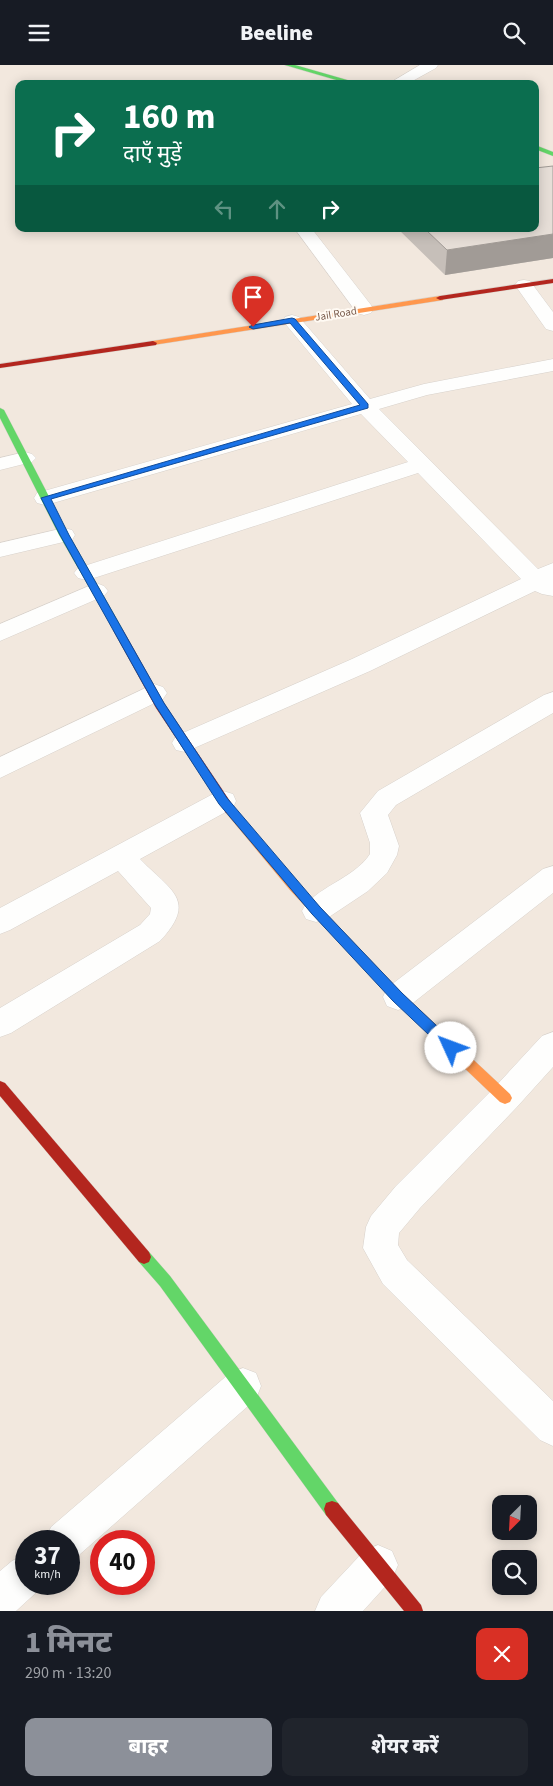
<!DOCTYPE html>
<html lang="hi">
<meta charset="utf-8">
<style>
:root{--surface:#171b24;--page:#20242c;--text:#f1f3f6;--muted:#9ea1a6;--accent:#8c9099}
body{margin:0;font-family:"Source Sans 3","Noto Sans Devanagari",sans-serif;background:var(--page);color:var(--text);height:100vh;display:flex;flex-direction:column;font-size:19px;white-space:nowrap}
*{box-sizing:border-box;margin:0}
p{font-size:16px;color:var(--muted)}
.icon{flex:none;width:28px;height:28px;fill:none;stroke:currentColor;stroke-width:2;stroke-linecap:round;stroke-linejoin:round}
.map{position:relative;height:1546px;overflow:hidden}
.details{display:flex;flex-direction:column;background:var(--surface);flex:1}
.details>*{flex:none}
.guide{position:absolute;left:15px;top:15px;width:524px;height:152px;border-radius:10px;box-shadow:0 2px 12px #0003;background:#0b6e4f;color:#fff;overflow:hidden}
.needle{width:32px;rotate:204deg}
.fabs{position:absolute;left:492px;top:1430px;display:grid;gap:10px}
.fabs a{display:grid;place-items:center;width:45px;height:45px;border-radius:10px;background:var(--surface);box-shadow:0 2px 12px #0003;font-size:25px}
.speed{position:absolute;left:15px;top:1465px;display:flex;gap:10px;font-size:25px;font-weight:700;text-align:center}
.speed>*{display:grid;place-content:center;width:65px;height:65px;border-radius:50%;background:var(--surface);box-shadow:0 2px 12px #0003;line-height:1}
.speed small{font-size:12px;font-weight:400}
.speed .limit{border:8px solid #d22;background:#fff;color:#111}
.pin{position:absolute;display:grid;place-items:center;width:42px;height:42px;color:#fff;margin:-51px -21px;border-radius:50% 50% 50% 0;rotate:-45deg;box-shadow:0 0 5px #0007}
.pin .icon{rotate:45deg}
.me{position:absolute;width:55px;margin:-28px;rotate:313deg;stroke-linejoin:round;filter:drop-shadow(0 0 4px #0008)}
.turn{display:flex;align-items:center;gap:18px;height:105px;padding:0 25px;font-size:22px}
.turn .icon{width:65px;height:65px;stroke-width:2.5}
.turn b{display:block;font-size:35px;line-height:42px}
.lanes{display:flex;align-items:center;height:48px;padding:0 25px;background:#0003;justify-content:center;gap:25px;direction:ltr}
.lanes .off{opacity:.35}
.round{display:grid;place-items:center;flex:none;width:52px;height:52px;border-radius:10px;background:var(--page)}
.headline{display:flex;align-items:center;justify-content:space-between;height:85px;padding:0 25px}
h1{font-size:30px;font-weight:800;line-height:38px;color:var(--accent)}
.cta{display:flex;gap:10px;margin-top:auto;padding:10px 25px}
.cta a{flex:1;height:58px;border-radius:10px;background:var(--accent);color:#fff;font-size:20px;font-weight:800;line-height:58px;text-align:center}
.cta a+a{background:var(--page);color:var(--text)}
header{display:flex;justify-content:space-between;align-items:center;height:65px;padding:0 25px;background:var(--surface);font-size:22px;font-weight:800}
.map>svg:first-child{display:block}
</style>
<header><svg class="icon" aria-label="menu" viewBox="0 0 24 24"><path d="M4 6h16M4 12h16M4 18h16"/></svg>Beeline<svg class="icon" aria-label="search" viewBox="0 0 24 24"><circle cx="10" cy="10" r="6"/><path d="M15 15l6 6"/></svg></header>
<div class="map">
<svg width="553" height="1546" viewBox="0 0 553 1546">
<rect width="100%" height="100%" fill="#f9f5f0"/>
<path fill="#f2e8de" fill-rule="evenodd" d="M 0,0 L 553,0 L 553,1546 L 0,1546 ZM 19,19 L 535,19 L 535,164 L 19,164 ZM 501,1439 L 529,1439 L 529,1466 L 501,1466 ZM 26,1476 L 69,1476 L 69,1519 L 26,1519 ZM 101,1476 L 144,1476 L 144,1519 L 101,1519 ZM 501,1494 L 529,1494 L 529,1521 L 501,1521 Z"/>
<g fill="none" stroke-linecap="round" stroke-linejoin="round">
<defs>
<g id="street">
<polygon points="420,0 438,0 436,3 407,19 388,19"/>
<polygon points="295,164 312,164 371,240 373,244 371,248 364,250 357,248"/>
<polygon points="524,215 530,216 553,247 553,266 546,264 515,220 518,216"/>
<polygon points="292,250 299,252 370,334 424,319 553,294 553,306 427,330 379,344 538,504 553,498 553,531 542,529 535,526 370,606 185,687 176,685 172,678 176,671 352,594 521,514 418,408 94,513 86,515 78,513 74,508 78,503 408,397 361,349 53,438 45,440 37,438 34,433 37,428 352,339 283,256 285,252"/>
<polygon points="25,387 32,389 36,393 32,397 0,405 0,393"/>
<polygon points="64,463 72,465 75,470 72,475 0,492 0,478"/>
<polygon points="96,518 104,521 108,526 104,531 0,576 0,559"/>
<polygon points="154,619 163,622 167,628 163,634 0,713 0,692"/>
<path d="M 553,627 L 553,648 L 396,740 L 388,750 L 399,781 L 397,790 L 387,808 L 368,826 L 326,854 L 316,857 L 306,854 L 302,846 C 313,823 354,814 370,789 L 370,778 L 360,748 L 378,726 L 544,630 Z"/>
<path d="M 223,726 L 233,729 L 236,736 L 233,743 L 140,794 C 171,826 198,835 160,876 L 11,968 L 0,972 L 0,943 L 140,860 L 150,849 L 151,843 L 118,806 L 10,865 L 0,869 L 0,843 L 213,729 Z"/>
<polygon points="553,801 553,828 409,941 398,945 387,941 383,932 387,923 543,804"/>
<polygon points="553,967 553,1002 516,1043 420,1143 399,1168 398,1180 407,1195 553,1336 553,1381 540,1375 383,1219 363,1183 366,1162 371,1151 396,1121 494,1023 542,971"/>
<polygon points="243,1303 256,1308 261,1321 256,1334 79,1490 69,1494 69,1476 45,1476 51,1462 230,1308"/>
<polygon points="378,1480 392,1486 398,1500 392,1514 363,1546 315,1546 321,1532 364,1486"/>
<polygon points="26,1490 26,1519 42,1519 40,1524 16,1546 0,1546 0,1506 12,1496"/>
</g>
<g id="fast">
<polygon points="285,0 295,0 361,19 350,19"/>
<polygon points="535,80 553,87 553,91 535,84"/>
<polygon points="0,343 4,345 69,470 123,565 121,567 115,567 59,470 0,353"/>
<polygon points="144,1185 149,1187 170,1211 338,1438 340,1444 338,1450 332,1452 326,1450 160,1221 139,1197 137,1192 139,1187"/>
</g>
<g id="slow">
<polygon points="440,231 444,233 443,235 153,280 149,278 153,276"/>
<polygon points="230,741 234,742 298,819 402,928 510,1029 512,1033 510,1037 505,1039 500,1037 394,936 290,825 226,748 224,745 226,742"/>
</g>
<g id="jam">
<polygon points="553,214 553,218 440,235 436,233 440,231"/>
<polygon points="153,276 157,278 156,280 0,303 0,299"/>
<polygon points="118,562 123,565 164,638 234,742 236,745 234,748 226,748 156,643 113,565"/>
<polygon points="0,1016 5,1018 149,1187 151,1192 149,1197 144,1199 139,1197 0,1031"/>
<polygon points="332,1436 338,1438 421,1540 423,1546 404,1546 326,1450 324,1444 326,1438"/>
</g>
</defs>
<use href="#street" stroke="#d7d1cb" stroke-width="1"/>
<use href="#fast" stroke="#d9d2cb" stroke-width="1"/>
<use href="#slow" stroke="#d9d2cb" stroke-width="1"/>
<use href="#jam" stroke="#d9d2cb" stroke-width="1"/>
<use href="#street" fill="#fefefd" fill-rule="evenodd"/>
<use href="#fast" fill="#63d668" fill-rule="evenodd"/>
<use href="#slow" fill="#ff974d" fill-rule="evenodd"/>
<use href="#jam" fill="#b3261e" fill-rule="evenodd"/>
</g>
<polygon fill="#c6bfb9" points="553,101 553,193 445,210 398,164 535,164"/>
<polygon fill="#a19b96" points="553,169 553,193 445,210 447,185"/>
<polygon fill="#e6ded7" stroke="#a19b96" points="553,101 553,169 447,185 425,164 535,164 535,103"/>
<polygon fill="#1a73e8" stroke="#114b97" points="292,253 295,254 368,339 368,343 51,434 69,470 164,638 227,733 320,842 402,928 456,979 458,983 456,987 451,988 447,987 393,936 312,849 219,739 155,640 60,470 41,433 360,340 290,258 253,264 249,262 253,260"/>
<g text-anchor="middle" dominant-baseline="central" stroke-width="4" stroke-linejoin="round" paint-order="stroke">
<g font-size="11" fill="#7a5c4d" stroke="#fffaf3">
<text transform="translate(336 249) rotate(-9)">Jail Road</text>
</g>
</g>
</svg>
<div class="fabs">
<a><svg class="needle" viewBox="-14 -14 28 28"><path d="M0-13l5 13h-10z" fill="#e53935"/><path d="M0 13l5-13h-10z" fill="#9ea1a6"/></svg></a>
<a><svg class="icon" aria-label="search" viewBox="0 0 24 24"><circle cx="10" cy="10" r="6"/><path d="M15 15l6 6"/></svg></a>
</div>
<div class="speed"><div>37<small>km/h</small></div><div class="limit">40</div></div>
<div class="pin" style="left:253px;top:262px;background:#d93025"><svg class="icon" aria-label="arrive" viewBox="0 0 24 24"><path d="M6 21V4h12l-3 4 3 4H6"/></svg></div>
<svg class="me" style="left:451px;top:983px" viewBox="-20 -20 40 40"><circle r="19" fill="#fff"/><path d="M0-13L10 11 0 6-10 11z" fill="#1a73e8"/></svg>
<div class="guide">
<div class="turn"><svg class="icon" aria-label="right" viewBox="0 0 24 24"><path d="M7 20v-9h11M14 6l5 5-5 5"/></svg><div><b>160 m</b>दाएँ मुड़ें</div></div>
<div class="lanes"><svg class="icon off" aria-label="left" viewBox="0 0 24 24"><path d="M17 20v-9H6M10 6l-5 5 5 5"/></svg><svg class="icon off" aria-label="ahead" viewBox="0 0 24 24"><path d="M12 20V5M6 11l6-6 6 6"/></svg><svg class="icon" aria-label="right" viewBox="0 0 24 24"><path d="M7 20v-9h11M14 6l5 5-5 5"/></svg></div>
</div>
</div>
<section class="details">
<div class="headline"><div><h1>1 मिनट</h1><p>290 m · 13:20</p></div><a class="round" style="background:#d93025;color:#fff"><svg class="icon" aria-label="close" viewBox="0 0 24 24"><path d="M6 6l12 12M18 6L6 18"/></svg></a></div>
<div class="cta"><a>बाहर</a><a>शेयर करें</a></div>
</section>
